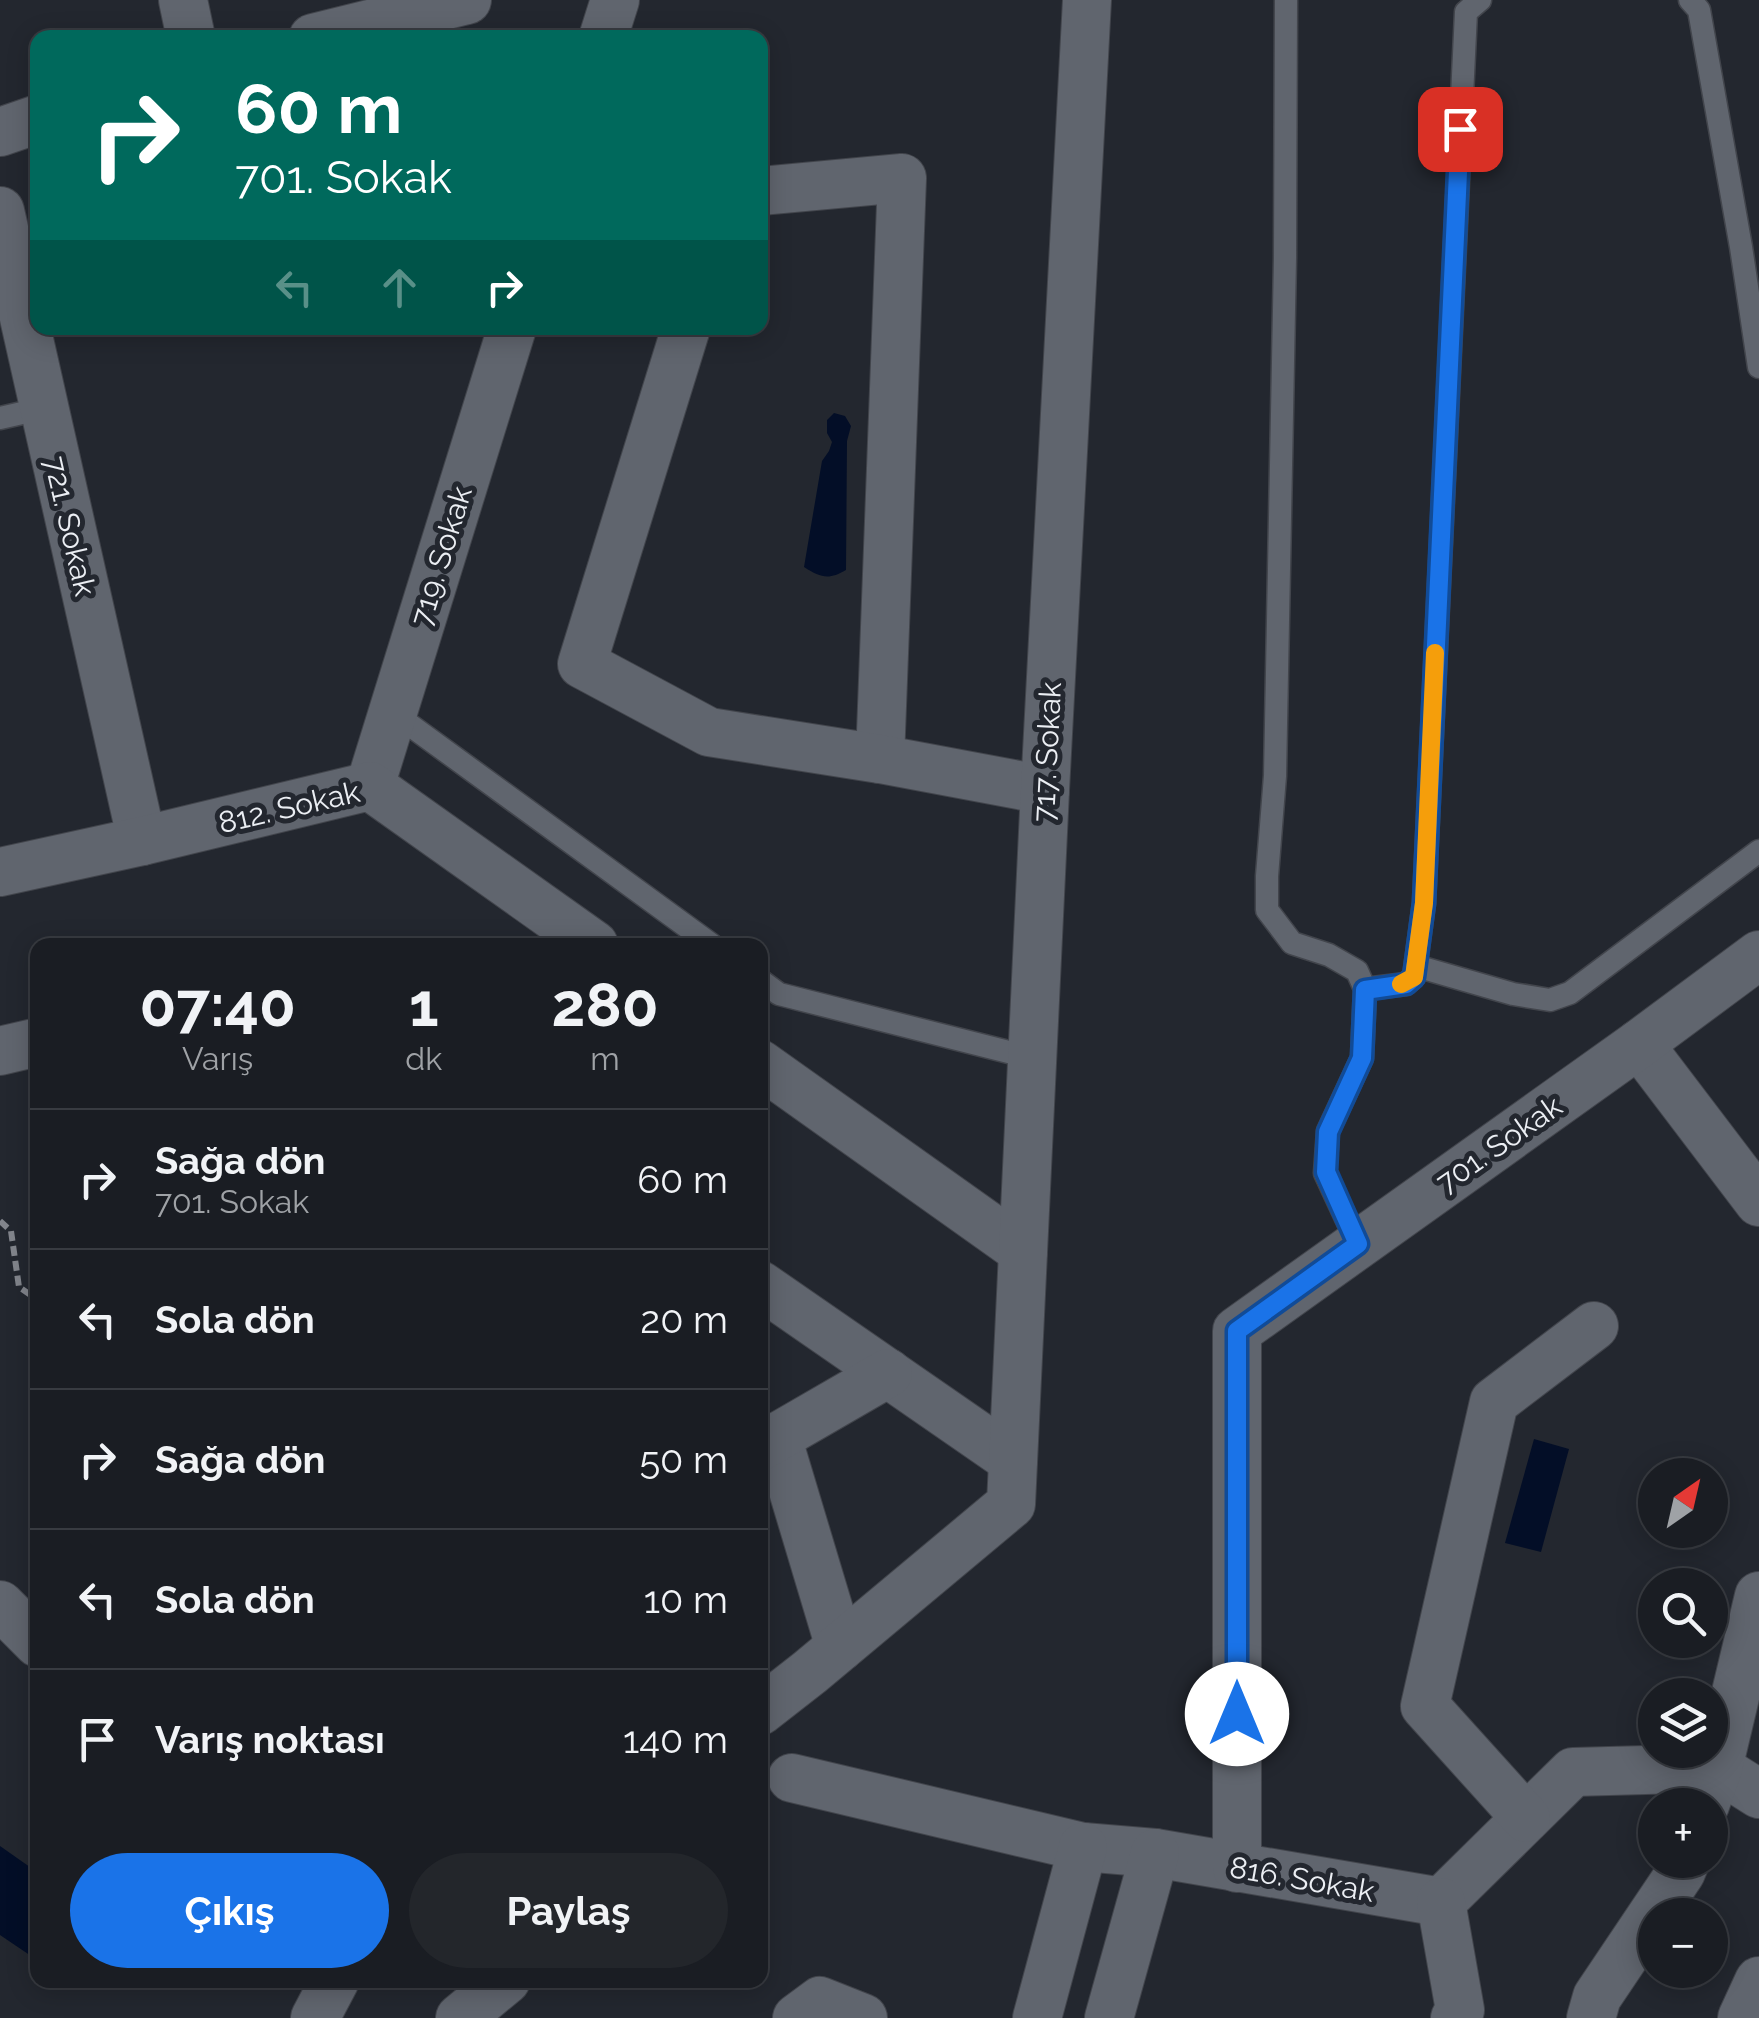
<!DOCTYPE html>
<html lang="tr">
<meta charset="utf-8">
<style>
:root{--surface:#1a1d23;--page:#23262b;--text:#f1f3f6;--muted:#9fa2a6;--line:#383b41;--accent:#1a73e8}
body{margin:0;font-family:Raleway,sans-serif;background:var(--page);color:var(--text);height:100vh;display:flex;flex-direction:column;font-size:38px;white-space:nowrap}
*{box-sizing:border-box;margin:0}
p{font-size:32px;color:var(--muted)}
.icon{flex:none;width:55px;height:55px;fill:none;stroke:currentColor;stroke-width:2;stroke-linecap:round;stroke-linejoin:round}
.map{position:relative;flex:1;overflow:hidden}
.panel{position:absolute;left:30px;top:938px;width:738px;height:1050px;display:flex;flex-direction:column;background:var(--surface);border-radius:20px;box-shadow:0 5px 25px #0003,0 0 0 2px var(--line)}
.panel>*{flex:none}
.banner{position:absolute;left:30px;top:30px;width:738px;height:305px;border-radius:20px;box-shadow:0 5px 25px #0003,0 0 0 2px var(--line);background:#00695c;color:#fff;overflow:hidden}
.needle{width:65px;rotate:34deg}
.buttons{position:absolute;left:1638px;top:1458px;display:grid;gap:20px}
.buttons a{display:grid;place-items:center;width:90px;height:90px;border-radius:50%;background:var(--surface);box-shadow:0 5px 25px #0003,0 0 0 2px var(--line);font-size:50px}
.pin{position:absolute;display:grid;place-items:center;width:85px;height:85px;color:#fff;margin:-42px;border-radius:20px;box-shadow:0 5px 15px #0006}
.me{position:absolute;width:110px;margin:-55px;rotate:0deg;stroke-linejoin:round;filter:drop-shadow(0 0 8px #0008)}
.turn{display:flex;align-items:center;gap:35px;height:210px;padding:0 40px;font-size:45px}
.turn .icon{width:130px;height:130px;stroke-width:2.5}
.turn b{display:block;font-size:70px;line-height:85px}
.lanes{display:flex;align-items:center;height:95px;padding:0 40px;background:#0003;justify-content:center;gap:50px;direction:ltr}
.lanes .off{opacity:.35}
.eta{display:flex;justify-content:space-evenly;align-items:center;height:170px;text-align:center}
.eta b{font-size:60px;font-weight:700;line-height:70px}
.button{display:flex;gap:20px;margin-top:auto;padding:20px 40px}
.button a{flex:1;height:115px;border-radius:60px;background:var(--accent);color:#fff;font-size:40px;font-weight:700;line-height:115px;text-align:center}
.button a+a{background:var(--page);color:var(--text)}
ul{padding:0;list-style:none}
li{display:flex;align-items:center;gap:30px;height:140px;padding:0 40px;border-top:2px solid var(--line)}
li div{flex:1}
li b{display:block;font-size:38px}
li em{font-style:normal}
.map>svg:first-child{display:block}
</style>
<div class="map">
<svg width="1759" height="2018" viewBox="0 0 1759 2018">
<rect width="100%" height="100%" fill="#23272f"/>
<g fill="#030e27">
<path d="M 834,413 L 845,416 L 851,426 L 847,441 L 846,570 C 829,580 821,578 804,567 L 822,461 L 829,451 L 832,442 L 827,433 L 827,420 Z"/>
<polygon points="1534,1439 1569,1449 1541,1552 1505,1543"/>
<polygon points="0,1846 37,1872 37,1960 0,1935"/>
</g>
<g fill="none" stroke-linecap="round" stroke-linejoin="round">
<defs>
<g id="lane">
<polyline points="1286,0 1285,258 1275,776 1267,876 1267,910 1292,943 1329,955 1357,971 1365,989 1362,1058 1328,1131 1325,1173 1358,1244"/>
<polyline points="1690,0 1699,10 1741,247 1759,367"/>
<polyline points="0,418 44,408"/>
<polyline points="392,712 712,945"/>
<polyline points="1416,966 1513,994 1550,1000 1570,993 1759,851"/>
<polyline points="760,980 779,994 1032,1058"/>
<polyline points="1365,989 1406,984 1414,977 1424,903 1466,12 1480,0"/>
</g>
<g id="street">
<polyline points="183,0 191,38"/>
<polyline points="313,38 467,0"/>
<polyline points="603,38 615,0"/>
<polyline points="0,132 38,119"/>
<polyline points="760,191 902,178 880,759"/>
<polyline points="0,211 142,841"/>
<polyline points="686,328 582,664 709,732 880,759 1045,790"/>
<polyline points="370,786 512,328"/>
<polyline points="0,872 142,841 370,786 594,945"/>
<polyline points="1639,1044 1759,1202"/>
<polyline points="0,1051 38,1042"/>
<polyline points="760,1064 1023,1251"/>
<polyline points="760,1285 1013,1460"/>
<polyline points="777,1437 840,1647"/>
<polyline points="760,1447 888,1373"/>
<polyline points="0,1605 38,1643"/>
<polyline points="760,1711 810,1672 1011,1504 1045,790 1087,0"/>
<polyline points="792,1778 1083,1847 1155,1853 1441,1902 1573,1772 1718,1768 1759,1794"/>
<polyline points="1705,1805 1718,1768 1759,1596"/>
<polyline points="1526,1818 1425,1706 1494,1402 1594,1326"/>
<polyline points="1237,1868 1237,1331 1639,1044 1759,955"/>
<polyline points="1441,1902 1460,2010 1455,2018"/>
<polyline points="315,2018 335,1980"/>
<polyline points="460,2018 506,1980"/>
<polyline points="797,2018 820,2001 863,2018"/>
<polyline points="1037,2018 1083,1847"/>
<polyline points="1109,2018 1155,1853"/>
<polyline points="1591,2018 1597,1997 1681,1872 1686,1860"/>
<polyline points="1742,2018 1759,1981"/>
</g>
</defs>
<use href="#lane" stroke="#42454c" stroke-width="25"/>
<use href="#street" stroke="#42454c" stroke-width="50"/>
<polyline stroke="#82858c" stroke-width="6" stroke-dasharray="10 5" stroke-linecap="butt" points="0,1221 11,1231 19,1287 38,1300"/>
<use href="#lane" stroke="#60656e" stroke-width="22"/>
<use href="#street" stroke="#60656e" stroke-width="48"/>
</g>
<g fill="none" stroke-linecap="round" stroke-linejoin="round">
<defs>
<polyline id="route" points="1237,1714 1237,1331 1358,1244 1326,1172 1328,1132 1362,1058 1365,990 1406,984 1414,977 1424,903 1460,129"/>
</defs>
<use href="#route" stroke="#114b97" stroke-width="25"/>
<use href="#route" stroke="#1a73e8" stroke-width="18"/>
<polyline stroke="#f59e0b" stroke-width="18" points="1401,984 1414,977 1424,903 1435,653"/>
</g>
<g text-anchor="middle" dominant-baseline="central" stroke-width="10" stroke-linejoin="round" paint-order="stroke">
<g font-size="30" fill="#ebeef3" stroke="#23272f">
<text transform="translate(70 526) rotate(77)">721. Sokak</text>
<text transform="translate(441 556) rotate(-73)">719. Sokak</text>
<text transform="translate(1047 752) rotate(-87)">717. Sokak</text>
<text transform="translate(289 807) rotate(-13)">812. Sokak</text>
<text transform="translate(1499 1144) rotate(-35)">701. Sokak</text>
<text transform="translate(1302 1879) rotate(10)">816. Sokak</text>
</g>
</g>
</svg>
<div class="buttons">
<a><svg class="needle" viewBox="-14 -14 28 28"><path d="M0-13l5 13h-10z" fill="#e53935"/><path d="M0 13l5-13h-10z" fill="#9fa2a6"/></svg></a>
<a><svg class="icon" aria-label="search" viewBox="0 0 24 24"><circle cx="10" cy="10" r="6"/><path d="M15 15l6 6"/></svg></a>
<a><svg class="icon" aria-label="layers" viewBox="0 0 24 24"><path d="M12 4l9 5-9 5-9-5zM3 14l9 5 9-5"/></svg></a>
<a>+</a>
<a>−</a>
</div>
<div class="pin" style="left:1460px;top:129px;background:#d93025"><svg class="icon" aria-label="arrive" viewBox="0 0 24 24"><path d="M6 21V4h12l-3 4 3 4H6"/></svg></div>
<svg class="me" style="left:1237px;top:1714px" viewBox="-20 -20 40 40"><circle r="19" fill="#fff"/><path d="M0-13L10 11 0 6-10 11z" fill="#1a73e8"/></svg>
<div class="banner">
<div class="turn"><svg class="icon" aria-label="right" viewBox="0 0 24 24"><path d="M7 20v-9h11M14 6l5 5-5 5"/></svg><div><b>60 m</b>701. Sokak</div></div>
<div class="lanes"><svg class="icon off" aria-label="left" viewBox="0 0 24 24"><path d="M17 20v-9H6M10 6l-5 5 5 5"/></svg><svg class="icon off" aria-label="ahead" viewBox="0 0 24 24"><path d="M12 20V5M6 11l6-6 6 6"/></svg><svg class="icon" aria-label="right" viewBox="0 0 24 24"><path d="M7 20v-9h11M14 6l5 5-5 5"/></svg></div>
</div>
<section class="panel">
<div class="eta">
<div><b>07:40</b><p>Varış</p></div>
<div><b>1</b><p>dk</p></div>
<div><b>280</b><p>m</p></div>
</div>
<ul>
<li><svg class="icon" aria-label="right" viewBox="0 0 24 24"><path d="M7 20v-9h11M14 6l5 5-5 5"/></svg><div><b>Sağa dön</b><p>701. Sokak</p></div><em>60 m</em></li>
<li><svg class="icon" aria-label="left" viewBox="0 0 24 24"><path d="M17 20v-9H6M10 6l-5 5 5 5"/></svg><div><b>Sola dön</b></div><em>20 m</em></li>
<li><svg class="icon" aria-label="right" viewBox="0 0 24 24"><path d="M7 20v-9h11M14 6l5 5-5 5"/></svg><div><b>Sağa dön</b></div><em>50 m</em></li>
<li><svg class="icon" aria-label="left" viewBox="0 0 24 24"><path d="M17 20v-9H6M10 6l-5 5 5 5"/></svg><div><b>Sola dön</b></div><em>10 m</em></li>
<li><svg class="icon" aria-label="arrive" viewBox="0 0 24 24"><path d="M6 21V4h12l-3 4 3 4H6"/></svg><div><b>Varış noktası</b></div><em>140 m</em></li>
</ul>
<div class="button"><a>Çıkış</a><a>Paylaş</a></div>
</section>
</div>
